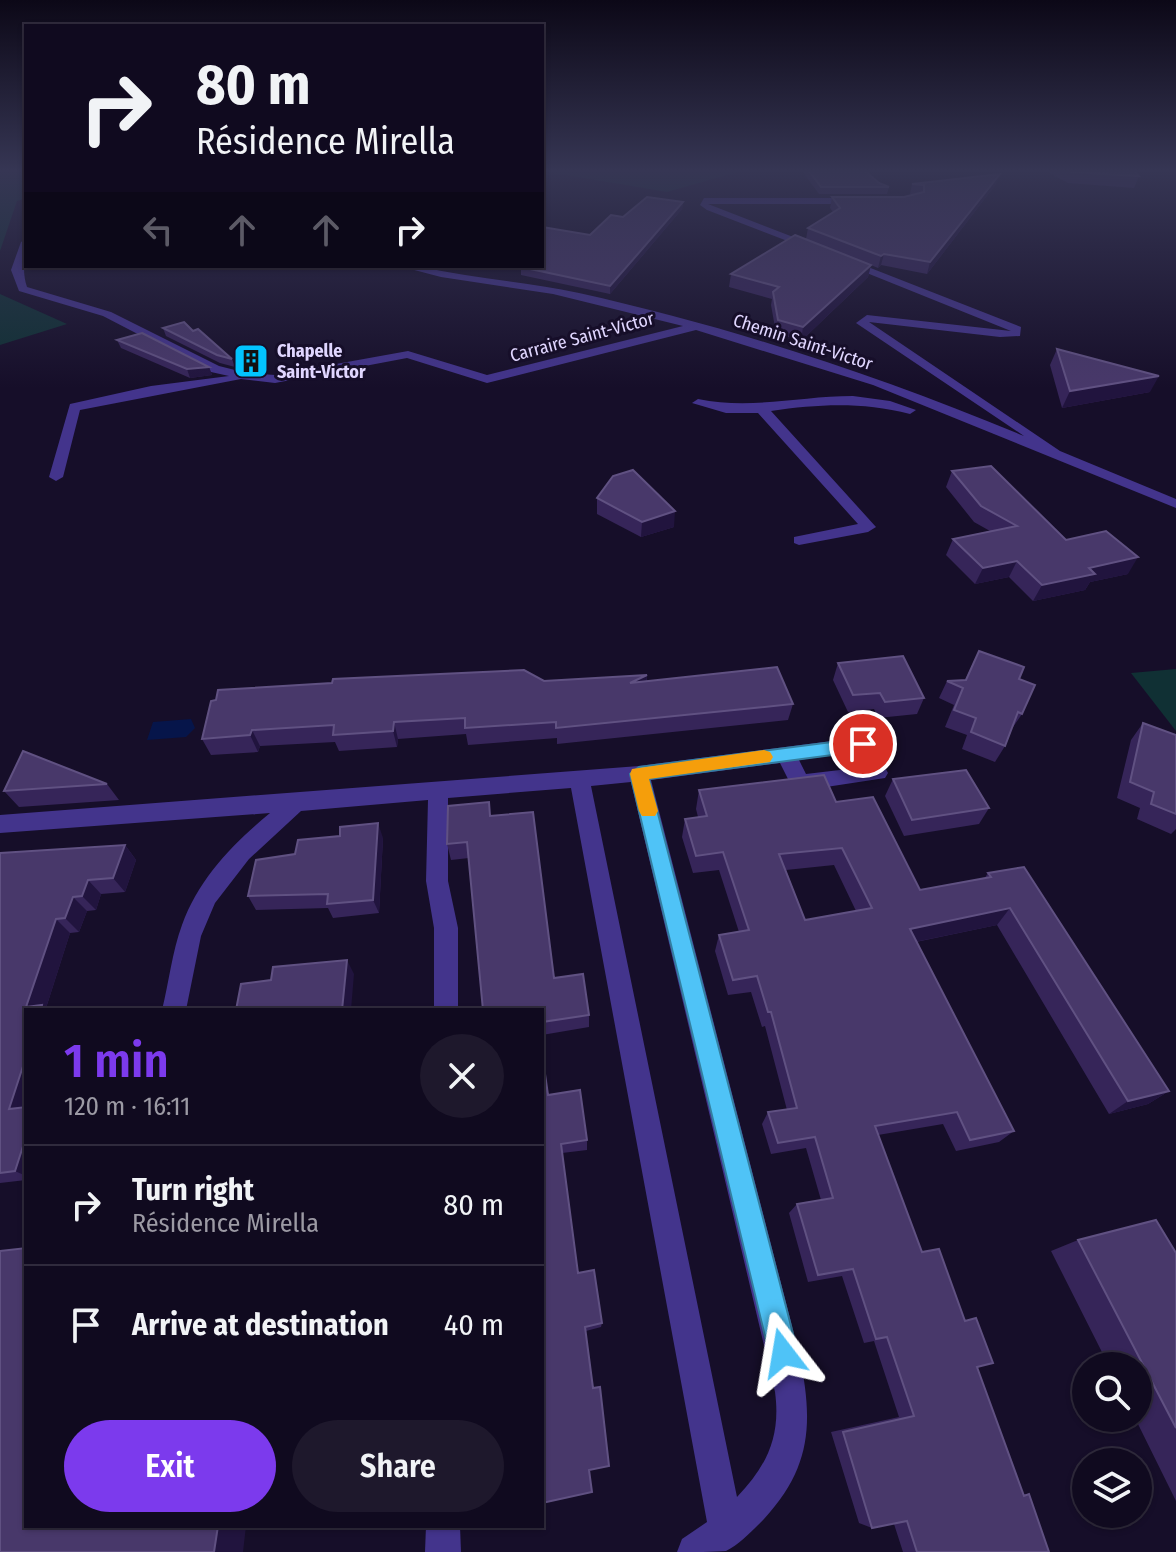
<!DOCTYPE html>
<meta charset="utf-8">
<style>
:root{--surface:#100a1f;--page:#1e182c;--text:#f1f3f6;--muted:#9c9aa4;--line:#302b3d;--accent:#7c3aed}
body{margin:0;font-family:"Fira Sans Condensed",sans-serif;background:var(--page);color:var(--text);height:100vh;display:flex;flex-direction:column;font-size:30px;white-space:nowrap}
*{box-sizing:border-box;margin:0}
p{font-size:26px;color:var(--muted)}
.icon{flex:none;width:44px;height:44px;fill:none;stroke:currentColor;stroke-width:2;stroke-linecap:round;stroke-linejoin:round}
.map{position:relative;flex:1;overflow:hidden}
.sheet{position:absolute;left:24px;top:1008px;width:520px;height:520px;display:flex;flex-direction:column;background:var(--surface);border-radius:0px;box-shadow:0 2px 6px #0004,0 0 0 2px var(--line)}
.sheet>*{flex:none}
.hud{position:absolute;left:24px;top:24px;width:520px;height:244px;border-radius:0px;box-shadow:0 2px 6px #0004,0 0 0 2px var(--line);background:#100a1f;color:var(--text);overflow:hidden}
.buttons{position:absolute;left:1072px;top:1352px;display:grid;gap:16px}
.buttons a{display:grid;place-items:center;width:80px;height:80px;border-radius:50%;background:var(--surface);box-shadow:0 2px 6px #0004,0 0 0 2px var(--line);font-size:40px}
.pin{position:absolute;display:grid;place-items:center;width:68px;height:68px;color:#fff;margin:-34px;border:4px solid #fff;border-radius:50%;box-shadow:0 2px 8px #0007}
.me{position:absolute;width:88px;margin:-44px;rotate:346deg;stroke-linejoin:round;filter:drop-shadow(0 0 6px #0008)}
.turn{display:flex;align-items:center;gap:28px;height:168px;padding:0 40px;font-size:36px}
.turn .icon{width:104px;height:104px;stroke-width:2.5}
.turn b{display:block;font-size:56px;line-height:68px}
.lanes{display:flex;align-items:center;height:76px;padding:0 40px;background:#0003;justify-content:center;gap:40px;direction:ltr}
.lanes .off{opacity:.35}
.round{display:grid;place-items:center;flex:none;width:84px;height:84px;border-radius:42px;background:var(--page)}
.summary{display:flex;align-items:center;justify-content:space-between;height:136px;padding:0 40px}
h1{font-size:48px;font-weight:600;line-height:60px;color:var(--accent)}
.button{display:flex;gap:16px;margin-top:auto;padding:16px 40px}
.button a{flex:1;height:92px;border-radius:48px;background:var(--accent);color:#fff;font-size:32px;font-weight:600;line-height:92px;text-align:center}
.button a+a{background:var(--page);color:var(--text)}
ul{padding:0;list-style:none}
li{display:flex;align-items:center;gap:24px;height:120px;padding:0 40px;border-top:2px solid var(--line)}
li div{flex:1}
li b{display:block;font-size:30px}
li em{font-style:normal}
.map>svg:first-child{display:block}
</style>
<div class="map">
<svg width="1176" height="1552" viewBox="0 0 1176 1552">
<rect width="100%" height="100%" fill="#160e29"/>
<g fill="#103034">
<polygon points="0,171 26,171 26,198 17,201 0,251"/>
<polygon points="542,171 741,171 667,192"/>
<polygon points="0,294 67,324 0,345"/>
<polygon points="1176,669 1176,731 1131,673"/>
</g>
<polygon fill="#06154a" points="191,719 195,728 186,737 147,740 153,722"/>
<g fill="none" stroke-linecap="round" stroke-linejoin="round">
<g fill="#43348c" fill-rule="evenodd">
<polygon points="704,198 856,198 860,201 856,204 708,204 814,245 811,250 707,210 700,205"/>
<path d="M 26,239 C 26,258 21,269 27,287 L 111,312 L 219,366 L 247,373 L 275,375 L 408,351 L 487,375 L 683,326 L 553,294 L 441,277 L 399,266 L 417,266 C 471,278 526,282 579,293 C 732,327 880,376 1024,436 L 856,323 L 867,315 L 1011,331 L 842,263 L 845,258 L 1021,327 L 1020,336 L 1000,337 L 869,322 L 1060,451 L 1176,499 L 1176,508 L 873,385 L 696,330 L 487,383 L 407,358 L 275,383 L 241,379 L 80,410 L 63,477 L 56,481 L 49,477 L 70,404 L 151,386 L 229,376 L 211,372 L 103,316 L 19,291 L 11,270 L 21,242 Z"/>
<path d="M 853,396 L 890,401 L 916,410 L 910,414 C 862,402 820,404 771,411 L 876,527 L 868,532 L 799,545 L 794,543 L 794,537 L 858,524 L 758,413 L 726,413 L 692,403 L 698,399 C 751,410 800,396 853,396 Z"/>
<path d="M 863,737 L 870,739 L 888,773 L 885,778 L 800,791 L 793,789 L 780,763 L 651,780 L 799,1353 C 813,1420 813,1466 764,1519 C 753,1530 740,1544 726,1551 C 715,1552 691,1552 677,1552 L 682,1539 L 707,1522 L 571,788 L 448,798 L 448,881 L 458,928 L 458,1010 L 434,1010 L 434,928 L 426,881 L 428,800 L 301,811 L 249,859 L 215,903 L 201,936 L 186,1010 L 162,1010 C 169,982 172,952 182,925 C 199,878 233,844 270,813 L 0,833 L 0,815 L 639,766 ZM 857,752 L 865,767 L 806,774 L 799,760 ZM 631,782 L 775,1392 C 781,1436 767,1466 737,1497 L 591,786 Z"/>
<polygon points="426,1526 460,1526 461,1552 425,1552"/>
</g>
</g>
<g fill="#362559" fill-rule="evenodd">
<polygon points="802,171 865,171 879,183 889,187 887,194 819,194"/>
<polygon points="1046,171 1135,171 1139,176 1134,188 1068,183"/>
<polygon points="912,184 996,184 927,274 881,265 878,268 871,265 868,277 801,341 776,333 771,305 772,299 729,287 731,274 806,239 808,228 833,212 830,208 832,197 904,197 916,194 910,194"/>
<polygon points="683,202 682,209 610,294 521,275 521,267 515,266 542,266 590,235 623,217"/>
<polygon points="163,328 193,331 232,359 235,367 220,363 166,336"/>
<polygon points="117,340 209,367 212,375 190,378 121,348"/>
<polygon points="1057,349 1150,392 1062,408 1050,365"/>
<polygon points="952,471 1066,540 1128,574 1090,582 1085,590 1033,601 1009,577 975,584 946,555 953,539 990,531 974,522 946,487"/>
<polygon points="597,498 674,527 641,537 597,514"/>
<polygon points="979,651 1019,679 1022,714 1011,730 1005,746 995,762 962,749 967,735 945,727 954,705 939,698 947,681 965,680"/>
<polygon points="838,663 924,698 917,714 878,718 874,709 848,712 833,680"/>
<polygon points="647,675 647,681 793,704 788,720 557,744 557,738 468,745 466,734 398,739 397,747 339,751 335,742 260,746 258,752 211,755 202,739 544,681"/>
<polygon points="1143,723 1176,735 1176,829 1171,834 1137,819 1140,808 1117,798 1131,740"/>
<polygon points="893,779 989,808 979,824 904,836 885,796"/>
<polygon points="107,784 119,800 19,807 4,791"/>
<path d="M 699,790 L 836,802 L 920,890 L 984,879 L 988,873 L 1169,1091 L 1148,1104 L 1109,1114 L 997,925 L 916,942 L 1014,1131 L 999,1142 L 956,1151 L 943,1124 L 878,1135 L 922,1252 L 977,1367 L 1023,1494 L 1029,1494 L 1049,1552 L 903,1552 L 894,1524 L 872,1528 L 859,1523 L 831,1432 L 899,1417 L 874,1341 L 864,1343 L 842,1276 L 808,1282 L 789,1213 L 797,1204 L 821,1200 L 806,1148 L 771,1154 L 762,1124 L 768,1112 L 787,1110 L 765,1026 L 762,1027 L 751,992 L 728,995 L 715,951 L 719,935 L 739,932 L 719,870 L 693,873 L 682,837 L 685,819 L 698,817 L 696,809 ZM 834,865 L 856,911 L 805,920 L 786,870 Z"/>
<polygon points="491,816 554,978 589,1015 589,1027 542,1035 542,1010 469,858 451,860 447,844"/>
<polygon points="383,838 379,913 333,918 328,908 256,910 248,896 295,854"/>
<polygon points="125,845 136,860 125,892 101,894 96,910 87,911 79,932 70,933 46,1008 26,1010 26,1180 0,1183 0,853"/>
<polygon points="548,1095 587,1140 587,1150 562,1153 578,1273 602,1323 601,1327 586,1331 589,1470"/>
<polygon points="1078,1240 1176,1253 1176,1501 1135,1418 1138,1418 1138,1366 1109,1366 1051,1251"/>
</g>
<g fill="#21143e">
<polygon points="1000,174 996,184 927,274 930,262"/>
<polygon points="683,202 682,209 610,294 610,286"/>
<polygon points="884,254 881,265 878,268 881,256"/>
<polygon points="871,265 868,277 801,341 803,327"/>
<polygon points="209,367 212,375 190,378 187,369"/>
<polygon points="1159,376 1150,392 1062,408 1070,391"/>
<polygon points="675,511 674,527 641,537 642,522"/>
<polygon points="1138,557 1128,574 1090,582 1085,590 1033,601 1042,585 1089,568"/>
<polygon points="1017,561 1009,577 975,584 983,568"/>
<polygon points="647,675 646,691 630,683"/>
<polygon points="394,722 398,739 397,747 393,731"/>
<polygon points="252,730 260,746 258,752 250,735"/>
<polygon points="378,823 383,838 379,913 373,900"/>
<polygon points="125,845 136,860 125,892 113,878"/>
<polygon points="88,880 101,894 96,910 82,896"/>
<polygon points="73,897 87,911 79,932 65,918"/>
<polygon points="1010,908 997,925 900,945 910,929"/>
<polygon points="56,919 70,933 46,1008 48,1010 29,1010 26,1007"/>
<polygon points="347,960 354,974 351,1010 342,1010"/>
<polygon points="26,1057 26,1119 9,1109"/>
<polygon points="1169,1091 1148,1104 1109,1114 1128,1101"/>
<polygon points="26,1137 26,1176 15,1171"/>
<polygon points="218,1526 246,1526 243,1552 214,1552"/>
</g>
<g fill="#48386a" stroke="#605182" stroke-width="2" fill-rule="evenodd">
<polygon points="809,171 865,171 879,183 889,187 821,187"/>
<polygon points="1070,171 1135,171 1139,176 1072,172"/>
<polygon points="1000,174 930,262 884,254 881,256 808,228 840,208 832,197 904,197 924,192 924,185 912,184"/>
<polygon points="647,197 683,202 610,286 521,267 523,266 542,266 542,227 590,235 611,215 623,217"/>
<polygon points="795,235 871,265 803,327 778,320 773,292 779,287 731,274"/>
<polygon points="184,322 193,331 198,329 232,359 217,355 163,328"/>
<polygon points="142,333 209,367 187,369 117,340"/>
<polygon points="1057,349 1159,376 1070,391"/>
<polygon points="991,466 1066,540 1106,531 1138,557 1089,568 1095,574 1042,585 1017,561 983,568 953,539 1017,526 981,506 952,471"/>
<polygon points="633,470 675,511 642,522 597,498 613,476"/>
<polygon points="979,651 1024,667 1019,679 1035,685 1022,714 1018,712 1005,746 971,732 976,718 954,710 963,688 947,681 966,680"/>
<polygon points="903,656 924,698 885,702 880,693 853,695 838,663"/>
<polygon points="777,667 793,704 556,728 556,722 465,728 465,718 394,722 393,731 333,735 334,725 252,730 250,735 202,739 211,701 216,700 218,690 332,683 333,679 524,670 544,681 647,675 630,683"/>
<polygon points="1143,723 1176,735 1176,814 1151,804 1154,792 1130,782"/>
<polygon points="23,751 107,784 4,791"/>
<polygon points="966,770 989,808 912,820 893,779"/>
<path d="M 824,775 L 836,802 L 873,797 L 920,890 L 991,877 L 988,873 L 1024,867 L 1169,1091 L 1128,1101 L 1010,908 L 910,929 L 1014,1131 L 970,1140 L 957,1112 L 875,1126 L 922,1252 L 939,1249 L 965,1321 L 976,1318 L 993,1363 L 977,1367 L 1024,1496 L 1029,1494 L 1049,1552 L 917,1552 L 907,1521 L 872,1528 L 843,1432 L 914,1416 L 887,1337 L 876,1339 L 853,1269 L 818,1275 L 797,1204 L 833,1198 L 815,1137 L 778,1143 L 768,1112 L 797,1108 L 771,1012 L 768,1012 L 757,976 L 733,980 L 719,935 L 749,930 L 723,852 L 696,856 L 685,819 L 707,816 L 699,790 ZM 842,848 L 872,908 L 805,920 L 779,854 Z"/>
<polygon points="489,802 490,816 533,812 554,978 583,974 589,1015 542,1022 542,1010 483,1010 467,842 447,844 448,806"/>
<polygon points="378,823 373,900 327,904 328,894 248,896 256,860 295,854 298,840 340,836 340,827"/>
<polygon points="125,845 113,878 88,880 82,896 73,897 65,918 56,919 26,1007 42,1005 41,1010 26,1010 26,1057 9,1109 26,1107 26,1137 15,1171 0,1173 0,853"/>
<polygon points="347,960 342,1010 236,1010 241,984 271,980 273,967"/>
<polygon points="542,1053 548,1095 580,1090 587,1140 561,1144 578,1273 594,1270 602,1323 585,1327 593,1388 600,1387 609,1466 589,1470 592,1492 542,1503"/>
<polygon points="1156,1220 1176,1253 1176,1428 1078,1240"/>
<polygon points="26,1248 26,1526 218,1526 214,1552 0,1552 0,1251"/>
</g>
<linearGradient id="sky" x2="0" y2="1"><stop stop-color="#0c0817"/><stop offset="0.44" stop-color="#363654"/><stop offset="1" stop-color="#363654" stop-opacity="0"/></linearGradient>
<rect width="1176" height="388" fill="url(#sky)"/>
<polygon fill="#4fc3f7" stroke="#337fa1" stroke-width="2" points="863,738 872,744 863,751 649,779 798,1353 794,1363 783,1367 773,1363 769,1353 630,774 639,767"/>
<polygon fill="#f59e0b" points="764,750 770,752 773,757 770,762 649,779 658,811 655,816 642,816 639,811 630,774 632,769"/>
<defs>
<symbol id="building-square" viewBox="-11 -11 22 22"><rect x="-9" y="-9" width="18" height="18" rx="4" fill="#02c4ff" stroke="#160e29"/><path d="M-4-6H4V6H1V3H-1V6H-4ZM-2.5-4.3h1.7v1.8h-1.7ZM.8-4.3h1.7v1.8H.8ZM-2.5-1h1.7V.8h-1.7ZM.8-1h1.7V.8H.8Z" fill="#111"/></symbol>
</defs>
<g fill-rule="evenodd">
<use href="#building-square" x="231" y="341" width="40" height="40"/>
</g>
<g text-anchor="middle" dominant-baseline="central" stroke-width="6" stroke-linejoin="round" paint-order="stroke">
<g font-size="18" fill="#e0d6ff" stroke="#160e29">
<text transform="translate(582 337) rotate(-15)">Carraire Saint-Victor</text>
<text transform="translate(803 342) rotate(18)">Chemin Saint-Victor</text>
</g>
<g font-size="18" font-weight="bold" fill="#e0d6ff" stroke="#160e29" text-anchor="start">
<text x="277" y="351">Chapelle<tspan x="277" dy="21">Saint-Victor</tspan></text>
</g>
</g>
</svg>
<div class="buttons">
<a><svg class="icon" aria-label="search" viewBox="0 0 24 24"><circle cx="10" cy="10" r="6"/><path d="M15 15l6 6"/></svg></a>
<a><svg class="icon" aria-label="layers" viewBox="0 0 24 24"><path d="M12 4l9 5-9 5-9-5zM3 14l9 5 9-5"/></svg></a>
</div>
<div class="pin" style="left:863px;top:744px;background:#d93025"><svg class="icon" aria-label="arrive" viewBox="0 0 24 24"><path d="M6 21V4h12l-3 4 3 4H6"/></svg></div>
<svg class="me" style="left:783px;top:1353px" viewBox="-20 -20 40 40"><path d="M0-17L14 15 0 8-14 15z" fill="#4fc3f7" stroke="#fff" stroke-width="4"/></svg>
<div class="hud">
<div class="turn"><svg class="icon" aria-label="right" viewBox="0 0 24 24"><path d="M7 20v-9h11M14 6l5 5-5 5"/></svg><div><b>80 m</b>Résidence Mirella</div></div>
<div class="lanes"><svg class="icon off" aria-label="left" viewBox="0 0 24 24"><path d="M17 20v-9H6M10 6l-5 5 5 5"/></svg><svg class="icon off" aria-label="ahead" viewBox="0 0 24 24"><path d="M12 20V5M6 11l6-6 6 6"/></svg><svg class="icon off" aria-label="ahead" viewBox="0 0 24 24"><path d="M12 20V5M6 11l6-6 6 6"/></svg><svg class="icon" aria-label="right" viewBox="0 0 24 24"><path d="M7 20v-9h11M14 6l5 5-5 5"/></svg></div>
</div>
<section class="sheet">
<div class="summary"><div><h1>1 min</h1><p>120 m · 16:11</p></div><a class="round"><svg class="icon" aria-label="close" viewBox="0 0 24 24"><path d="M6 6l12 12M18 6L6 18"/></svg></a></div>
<ul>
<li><svg class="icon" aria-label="right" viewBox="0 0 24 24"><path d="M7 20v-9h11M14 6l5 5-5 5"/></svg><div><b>Turn right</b><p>Résidence Mirella</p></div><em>80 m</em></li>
<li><svg class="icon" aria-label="arrive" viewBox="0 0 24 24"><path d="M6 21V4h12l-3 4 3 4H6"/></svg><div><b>Arrive at destination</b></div><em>40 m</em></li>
</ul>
<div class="button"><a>Exit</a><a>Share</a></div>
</section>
</div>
